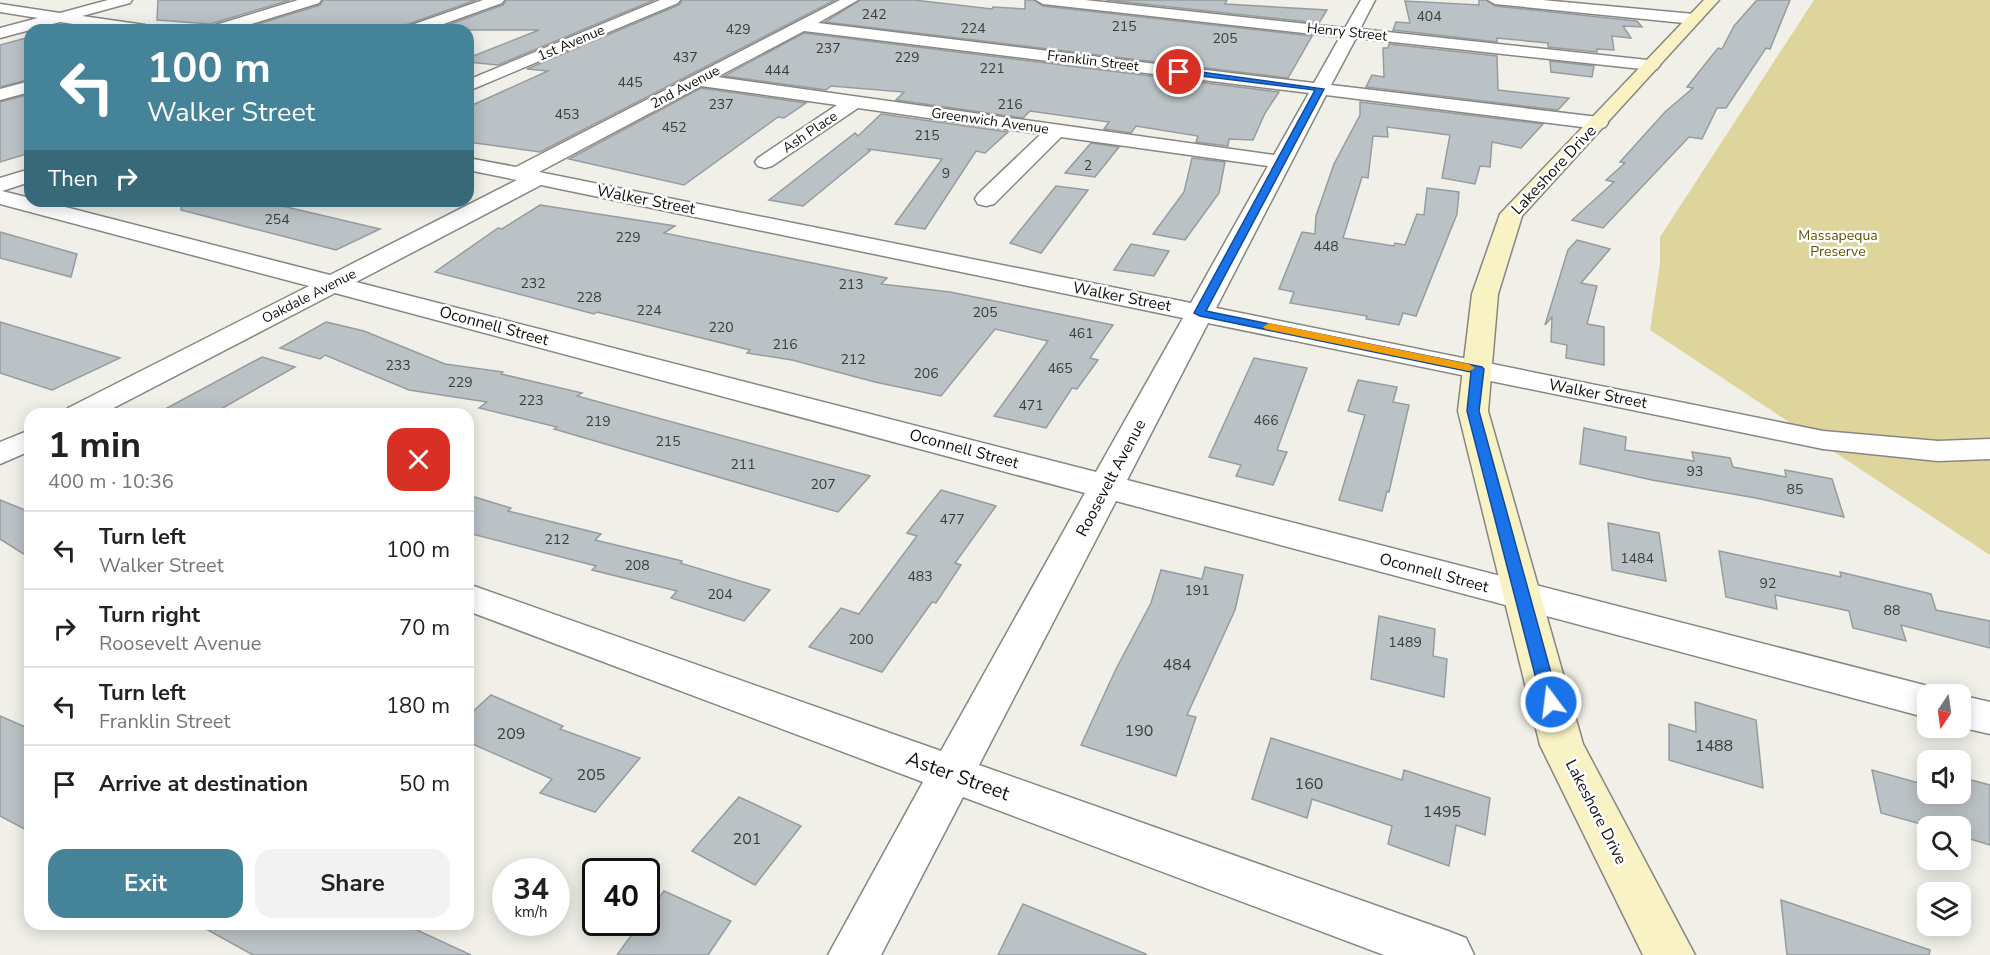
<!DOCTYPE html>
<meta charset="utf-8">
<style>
:root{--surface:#fff;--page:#f2f2f2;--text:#222;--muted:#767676;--line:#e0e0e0;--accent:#458498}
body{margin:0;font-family:"Nunito Sans",sans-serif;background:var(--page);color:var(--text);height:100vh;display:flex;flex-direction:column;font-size:22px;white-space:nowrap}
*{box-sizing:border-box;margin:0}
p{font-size:20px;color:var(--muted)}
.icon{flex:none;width:33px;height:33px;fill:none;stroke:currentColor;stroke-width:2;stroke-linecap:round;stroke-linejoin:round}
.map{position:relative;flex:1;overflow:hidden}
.details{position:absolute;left:24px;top:408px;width:450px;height:522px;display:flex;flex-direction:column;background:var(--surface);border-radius:18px;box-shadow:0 3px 15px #0003}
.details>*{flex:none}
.hud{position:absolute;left:24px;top:24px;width:450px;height:183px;border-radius:18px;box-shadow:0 3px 15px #0003;background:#458498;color:#fff;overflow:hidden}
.needle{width:39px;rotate:193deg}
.controls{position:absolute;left:1917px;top:684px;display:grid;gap:12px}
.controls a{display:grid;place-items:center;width:54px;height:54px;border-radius:12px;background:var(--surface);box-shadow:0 3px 15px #0003;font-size:30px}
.speed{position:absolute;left:492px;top:858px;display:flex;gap:12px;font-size:30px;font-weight:700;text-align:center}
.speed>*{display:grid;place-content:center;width:78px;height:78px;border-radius:50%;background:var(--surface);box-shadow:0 3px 15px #0003;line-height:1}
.speed small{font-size:15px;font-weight:400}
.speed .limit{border:3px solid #111;border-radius:9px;background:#fff;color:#111}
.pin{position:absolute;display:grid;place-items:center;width:51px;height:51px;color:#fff;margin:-26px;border:3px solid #fff;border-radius:50%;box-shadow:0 2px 6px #0007}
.me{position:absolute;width:66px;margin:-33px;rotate:345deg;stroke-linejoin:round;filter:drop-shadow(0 0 4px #0008)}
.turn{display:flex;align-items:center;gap:21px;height:126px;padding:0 24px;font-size:27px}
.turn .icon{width:78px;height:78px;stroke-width:2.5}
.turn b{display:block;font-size:42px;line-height:51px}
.then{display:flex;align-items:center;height:57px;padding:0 24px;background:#0003;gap:12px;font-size:22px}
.round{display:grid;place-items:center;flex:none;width:63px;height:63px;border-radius:18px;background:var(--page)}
.headline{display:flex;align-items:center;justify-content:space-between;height:102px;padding:0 24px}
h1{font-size:36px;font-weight:700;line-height:45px}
.button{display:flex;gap:12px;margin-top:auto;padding:12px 24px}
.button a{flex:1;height:69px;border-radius:18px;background:var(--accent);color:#fff;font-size:24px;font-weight:700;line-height:69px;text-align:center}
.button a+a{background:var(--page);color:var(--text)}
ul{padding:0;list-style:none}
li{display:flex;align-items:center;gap:18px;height:78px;padding:0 24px;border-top:2px solid var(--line)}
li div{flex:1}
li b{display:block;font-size:22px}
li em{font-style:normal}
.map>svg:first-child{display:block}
</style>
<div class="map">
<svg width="1990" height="955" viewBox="0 0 1990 955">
<rect width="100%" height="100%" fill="#f0efe8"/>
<polygon fill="#ded59c" points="1814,0 1990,0 1990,555 1650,330 1660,264 1660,237"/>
<g fill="#bbc2c5" stroke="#959c9f" stroke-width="1.5">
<polygon points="158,0 290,0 210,24 157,20"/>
<polygon points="323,0 476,0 405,25 402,30 276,30 248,27 320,5"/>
<polygon points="506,0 654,0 498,65 468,62 468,58 539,30 434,30 503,5"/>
<polygon points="682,0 835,0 540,152 468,142 468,107 548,71 527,69 679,5"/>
<polygon points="860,0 914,0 992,9 993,7 1025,9 1025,0 1034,0 1043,6 1312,36 1288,78 825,22"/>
<polygon points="1106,0 1227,0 1225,4 1327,10 1319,23"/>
<polygon points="1479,0 1486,0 1495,6 1637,21 1642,27 1623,26 1631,38 1612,36 1614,50 1597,49 1597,52 1548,47 1548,43 1497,38 1497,42 1393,30 1396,22 1410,23 1405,1 1479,5"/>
<polygon points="1757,0 1790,0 1770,49 1766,48 1726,108 1717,108 1702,139 1689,137 1603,228 1572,220 1614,182 1606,180 1625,163 1620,162 1665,112 1693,88 1687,87 1718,48 1722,49 1734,26"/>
<polygon points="804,33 1279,92 1265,113 1253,140 1229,139 1228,146 1196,142 1198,136 1136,126 1131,133 1104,129 1109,122 1030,111 1023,118 896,100 904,92 831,86 826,90 724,76"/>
<polygon points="30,37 30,79 0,87 0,45"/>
<polygon points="1389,44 1497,56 1498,90 1569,98 1558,110 1366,87 1372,75 1384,77 1383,48 1388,48"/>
<polygon points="1550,61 1594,66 1592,77 1551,72"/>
<polygon points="701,88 806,103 784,118 778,117 684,185 569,159"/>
<polygon points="30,94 30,153 0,162 0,102"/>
<polygon points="1360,102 1543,124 1521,148 1492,142 1490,167 1480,166 1475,184 1442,178 1450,135 1387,127 1388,137 1373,136 1368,178 1362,177 1343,238 1394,246 1395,243 1405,245 1417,214 1424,215 1427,188 1459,192 1457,214 1416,316 1403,313 1399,325 1366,319 1367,316 1290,303 1294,292 1279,289 1302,232 1315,234 1316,216 1334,164 1360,115"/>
<polygon points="881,114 1008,132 985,153 976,151 925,229 895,224 942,159 868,149 870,151 803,206 769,200 855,133 858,136"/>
<polygon points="1091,143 1119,147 1095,177 1065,173"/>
<polygon points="1192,158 1225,162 1219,193 1185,240 1153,234 1184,192"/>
<polygon points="1056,186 1088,190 1041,253 1010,243"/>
<polygon points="182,201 261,201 380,229 336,250 181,210"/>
<polygon points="540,205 675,226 664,233 887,278 881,284 950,292 1113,325 1090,358 1098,360 1077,389 1072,388 1046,428 994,416 1048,341 995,329 941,396 875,382 792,360 747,353 750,350 597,312 594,314 435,272 498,228 502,229"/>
<polygon points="0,232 77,254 71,277 0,258"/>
<polygon points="1577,240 1610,249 1581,283 1597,286 1587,324 1604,327 1604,365 1566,358 1567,345 1551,342 1552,317 1545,325 1568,250"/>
<polygon points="1131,244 1169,251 1154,276 1114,270"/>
<polygon points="0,322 120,358 52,390 0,373"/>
<polygon points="326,322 364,331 445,364 503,372 501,374 582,393 577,396 870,476 838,512 554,429 557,427 479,408 487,402 409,390 325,355 320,359 280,348"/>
<polygon points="262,357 295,367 212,414 156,414"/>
<polygon points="1254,358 1307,368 1277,450 1287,452 1273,485 1236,476 1241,465 1209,457"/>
<polygon points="1358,380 1397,387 1393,402 1409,405 1389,492 1387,491 1382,511 1339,500 1365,415 1348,411"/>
<polygon points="1584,428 1626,437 1625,450 1694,461 1692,452 1730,458 1733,467 1786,477 1785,470 1832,479 1844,517 1756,498 1652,480 1580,464"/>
<polygon points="941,490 996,506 955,563 961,565 936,603 932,602 882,672 809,647 841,608 859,614 917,536 907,533"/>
<polygon points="468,495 511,508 508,511 601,534 595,540 682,561 680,563 770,590 744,621 671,598 677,591 592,570 596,566 468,533"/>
<polygon points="0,500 30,512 30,558 0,539"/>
<polygon points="1608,523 1659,533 1666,581 1612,570"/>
<polygon points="1719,551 1841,577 1840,572 1931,594 1936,610 1990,621 1990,648 1901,625 1906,641 1853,628 1849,611 1775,595 1777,609 1726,597"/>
<polygon points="1205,567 1243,575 1235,610 1187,715 1196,717 1176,776 1081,745 1116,669 1151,603 1161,570 1202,579"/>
<polygon points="1379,616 1435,629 1433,656 1447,659 1444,697 1371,679"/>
<polygon points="491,695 563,726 560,729 640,758 595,812 540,793 552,779 468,742 468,716"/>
<polygon points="1695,702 1756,720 1763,788 1669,760 1669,724 1696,732"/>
<polygon points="0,716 30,729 30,832 0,816"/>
<polygon points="1271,738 1402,780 1404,770 1490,798 1485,835 1456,825 1449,866 1388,844 1392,826 1312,799 1307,818 1252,799"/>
<polygon points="1921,766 1928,768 1928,794 1960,794 1960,777 1990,785 1990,845 1960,836 1960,826 1928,826 1881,813 1872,770 1926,785"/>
<polygon points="739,797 801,826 755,885 692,851"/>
<polygon points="664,891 731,921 708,955 617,955 641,922 646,922 646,915"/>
<polygon points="1781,900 1930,950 1929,955 1787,955"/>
<polygon points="1023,904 1146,954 1146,955 998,955"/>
<polygon points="197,924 404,924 471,955 253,955"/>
</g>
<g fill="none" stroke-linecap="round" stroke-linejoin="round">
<defs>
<g id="street">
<polygon points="108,0 132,0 130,3 82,16 145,25 153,30 114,30 60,22 0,38 0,28 38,18 0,12 0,4 60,13"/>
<polygon points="298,0 321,0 319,3 232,30 207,30 209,27"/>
<polygon points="483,0 504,0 502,3 427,30 404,30 406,27"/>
<polygon points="660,0 680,0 678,3 468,91 468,80"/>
<path d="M 840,0 L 858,0 L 818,23 L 1314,83 L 1340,37 L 1043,4 L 1036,0 L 1085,0 L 1345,28 L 1361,0 L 1375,0 L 1360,29 L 1657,61 L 1660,65 L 1657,69 L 1651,70 L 1356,38 L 1331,85 L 1598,117 L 1605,119 L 1608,123 L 1605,127 L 1598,129 L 1326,95 L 1216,308 L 1823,431 L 1938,441 L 1990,439 L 1990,459 L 1938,461 L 1823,449 L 1208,323 L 1127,480 L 1928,686 L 1943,691 L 1945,694 L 1928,694 L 1928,718 L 1116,501 L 979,765 L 1448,931 L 1466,938 L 1474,955 L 1384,955 L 963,797 L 881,955 L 828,955 L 923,782 L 468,611 L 468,584 L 941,751 L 1085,493 L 335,293 L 102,414 L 64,414 L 68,408 L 309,286 L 0,204 L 0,178 L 30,169 L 30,182 L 2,191 L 30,198 L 30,201 L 42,201 L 330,275 L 517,180 L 468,170 L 468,158 L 516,167 ZM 804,31 L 1309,93 L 1274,155 L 717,77 ZM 701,86 L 837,105 L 758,158 L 755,162 L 758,166 L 765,168 L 772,166 L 858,108 L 1041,134 L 978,194 L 975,199 L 978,204 L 986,206 L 994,204 L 1061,137 L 1268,166 L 1191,303 L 539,172 ZM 541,185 L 1183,318 L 1096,472 L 356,282 Z"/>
<polygon points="1488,0 1542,0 1694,14 1702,19 1694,24 1495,4"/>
<polygon points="30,81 30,92 0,100 0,89"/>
<polygon points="30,430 30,451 0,464 0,442"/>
<polygon points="1960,695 1990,702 1990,734 1960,727"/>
</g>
<polygon id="secondary" points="1704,0 1719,0 1522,216 1498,294 1488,411 1583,744 1695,955 1643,955 1540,745 1458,411 1472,294 1500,214"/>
</defs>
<use href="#street" stroke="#878680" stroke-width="3"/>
<use href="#secondary" stroke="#878680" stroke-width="3"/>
<use href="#street" fill="#fff" fill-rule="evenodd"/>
<use href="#secondary" fill="#f9f2c4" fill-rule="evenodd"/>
</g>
<polygon fill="#1a73e8" stroke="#114b97" stroke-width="1.5" points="1179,69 1324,89 1206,311 1482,367 1484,369 1479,411 1559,702 1557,707 1551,709 1544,707 1542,702 1467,411 1471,372 1200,316 1194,313 1315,90 1176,73"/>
<polygon fill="#f59e0b" points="1269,323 1469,364 1475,368 1469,371 1265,329 1263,327"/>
<g text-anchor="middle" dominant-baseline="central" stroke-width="5" stroke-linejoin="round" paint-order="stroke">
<g font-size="14" fill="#3b3c3b">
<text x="874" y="14">242</text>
<text x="1429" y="16">404</text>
<text x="1124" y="26">215</text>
<text x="973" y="28">224</text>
<text x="738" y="29">429</text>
<text x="1225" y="38">205</text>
<text x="828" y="48">237</text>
<text x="685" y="57">437</text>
<text x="907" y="57">229</text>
<text x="992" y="68">221</text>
<text x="777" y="70">444</text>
<text x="630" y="82">445</text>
<text x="721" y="104">237</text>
<text x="1010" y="104">216</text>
<text x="567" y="114">453</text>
<text x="674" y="127">452</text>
<text x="927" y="135">215</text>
<text x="1088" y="165">2</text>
<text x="946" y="173">9</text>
<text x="277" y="219">254</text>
<text x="628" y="237">229</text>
<text x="1326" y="246">448</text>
<text x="533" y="283">232</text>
<text x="851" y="284">213</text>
<text x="589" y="297">228</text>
<text x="649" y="310">224</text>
<text x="985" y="312">205</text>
<text x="721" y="327">220</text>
<text x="1081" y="333">461</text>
<text x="785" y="344">216</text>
<text x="853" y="359">212</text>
<text x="398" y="365">233</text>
<text x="1060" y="368">465</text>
<text x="926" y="373">206</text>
<text x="460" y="382">229</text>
<text x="531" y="400">223</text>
<text x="1031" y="405">471</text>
<text x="1266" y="420">466</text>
<text x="598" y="421">219</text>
<text x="668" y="441">215</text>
<text x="743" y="464">211</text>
<text x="1695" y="471">93</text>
<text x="823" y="484">207</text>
<text x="1795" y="489">85</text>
<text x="952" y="519">477</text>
<text x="557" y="539">212</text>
<text x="1637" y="558">1484</text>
<text x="637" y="565">208</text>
<text x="920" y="576">483</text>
<text x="1768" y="583">92</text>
<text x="1197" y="590">191</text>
<text x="720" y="594">204</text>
<text x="1892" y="610">88</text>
<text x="861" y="639">200</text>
<text x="1405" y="642">1489</text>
</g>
<g font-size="14" fill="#10100d" stroke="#fff">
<text transform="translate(1347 32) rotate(6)">Henry Street</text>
<text transform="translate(571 43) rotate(-23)">1st Avenue</text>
<text transform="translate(1093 61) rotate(7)">Franklin Street</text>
<text transform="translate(685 87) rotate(-28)">2nd Avenue</text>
<text transform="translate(990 121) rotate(8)">Greenwich Avenue</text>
<text transform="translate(810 132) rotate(-34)">Ash Place</text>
<text transform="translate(309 296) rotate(-27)">Oakdale Avenue</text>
</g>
<g font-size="14" fill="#5e5302" stroke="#fff">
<text x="1838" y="235">Massapequa<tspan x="1838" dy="16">Preserve</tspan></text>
</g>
<g font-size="16" fill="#10100d" stroke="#fff">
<text transform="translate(1554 170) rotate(-47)">Lakeshore Drive</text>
<text transform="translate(646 200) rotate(11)">Walker Street</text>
<text transform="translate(1122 297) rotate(11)">Walker Street</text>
<text transform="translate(494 326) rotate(15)">Oconnell Street</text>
<text transform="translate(1598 394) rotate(11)">Walker Street</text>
<text transform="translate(964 449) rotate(15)">Oconnell Street</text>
<text transform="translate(1111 478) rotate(-62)">Roosevelt Avenue</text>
<text transform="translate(1434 573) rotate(15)">Oconnell Street</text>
<text transform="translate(1596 812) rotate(63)">Lakeshore Drive</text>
</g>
<g font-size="16" fill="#3b3c3b">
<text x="1177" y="665">484</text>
<text x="1139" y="731">190</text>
<text x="511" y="734">209</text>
<text x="1714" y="746">1488</text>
<text x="591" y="775">205</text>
<text x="1309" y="784">160</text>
<text x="1442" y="812">1495</text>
<text x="747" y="839">201</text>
</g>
<g font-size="20" fill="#10100d" stroke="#fff">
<text transform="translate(958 776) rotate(20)">Aster Street</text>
</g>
</g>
</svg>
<div class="controls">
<a><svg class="needle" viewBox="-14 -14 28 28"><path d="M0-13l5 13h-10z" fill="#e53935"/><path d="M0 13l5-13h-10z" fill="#767676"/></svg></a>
<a><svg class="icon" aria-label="sound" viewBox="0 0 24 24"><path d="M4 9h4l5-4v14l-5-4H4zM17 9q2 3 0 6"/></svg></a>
<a><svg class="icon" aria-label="search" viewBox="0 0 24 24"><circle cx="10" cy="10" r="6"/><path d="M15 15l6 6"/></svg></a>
<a><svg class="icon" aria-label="layers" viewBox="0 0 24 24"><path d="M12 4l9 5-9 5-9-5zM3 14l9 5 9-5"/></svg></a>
</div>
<div class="speed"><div>34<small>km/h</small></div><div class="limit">40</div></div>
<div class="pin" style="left:1179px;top:72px;background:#d93025"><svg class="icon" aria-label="arrive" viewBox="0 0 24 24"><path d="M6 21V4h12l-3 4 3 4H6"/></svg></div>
<svg class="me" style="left:1551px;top:702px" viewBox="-20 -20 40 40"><circle r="17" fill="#1a73e8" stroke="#fff" stroke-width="3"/><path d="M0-11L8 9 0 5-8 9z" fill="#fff"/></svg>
<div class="hud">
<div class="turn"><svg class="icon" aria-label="left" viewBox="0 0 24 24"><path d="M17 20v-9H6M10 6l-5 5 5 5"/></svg><div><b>100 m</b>Walker Street</div></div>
<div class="then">Then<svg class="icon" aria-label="right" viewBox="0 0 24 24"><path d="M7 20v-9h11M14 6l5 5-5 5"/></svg></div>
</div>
<section class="details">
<div class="headline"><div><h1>1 min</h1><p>400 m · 10:36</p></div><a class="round" style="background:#d93025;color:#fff"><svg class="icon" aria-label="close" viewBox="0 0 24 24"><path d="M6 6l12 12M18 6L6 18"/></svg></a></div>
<ul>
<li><svg class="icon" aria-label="left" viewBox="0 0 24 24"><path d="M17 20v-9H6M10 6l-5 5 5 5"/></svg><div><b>Turn left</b><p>Walker Street</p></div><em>100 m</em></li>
<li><svg class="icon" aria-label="right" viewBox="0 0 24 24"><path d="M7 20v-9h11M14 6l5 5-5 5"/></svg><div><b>Turn right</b><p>Roosevelt Avenue</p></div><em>70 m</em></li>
<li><svg class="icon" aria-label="left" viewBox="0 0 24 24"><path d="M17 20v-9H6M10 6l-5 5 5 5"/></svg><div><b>Turn left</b><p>Franklin Street</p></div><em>180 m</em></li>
<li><svg class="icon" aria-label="arrive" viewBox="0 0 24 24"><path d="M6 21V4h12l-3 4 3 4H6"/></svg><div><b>Arrive at destination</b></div><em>50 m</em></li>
</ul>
<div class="button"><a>Exit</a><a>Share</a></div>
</section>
</div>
